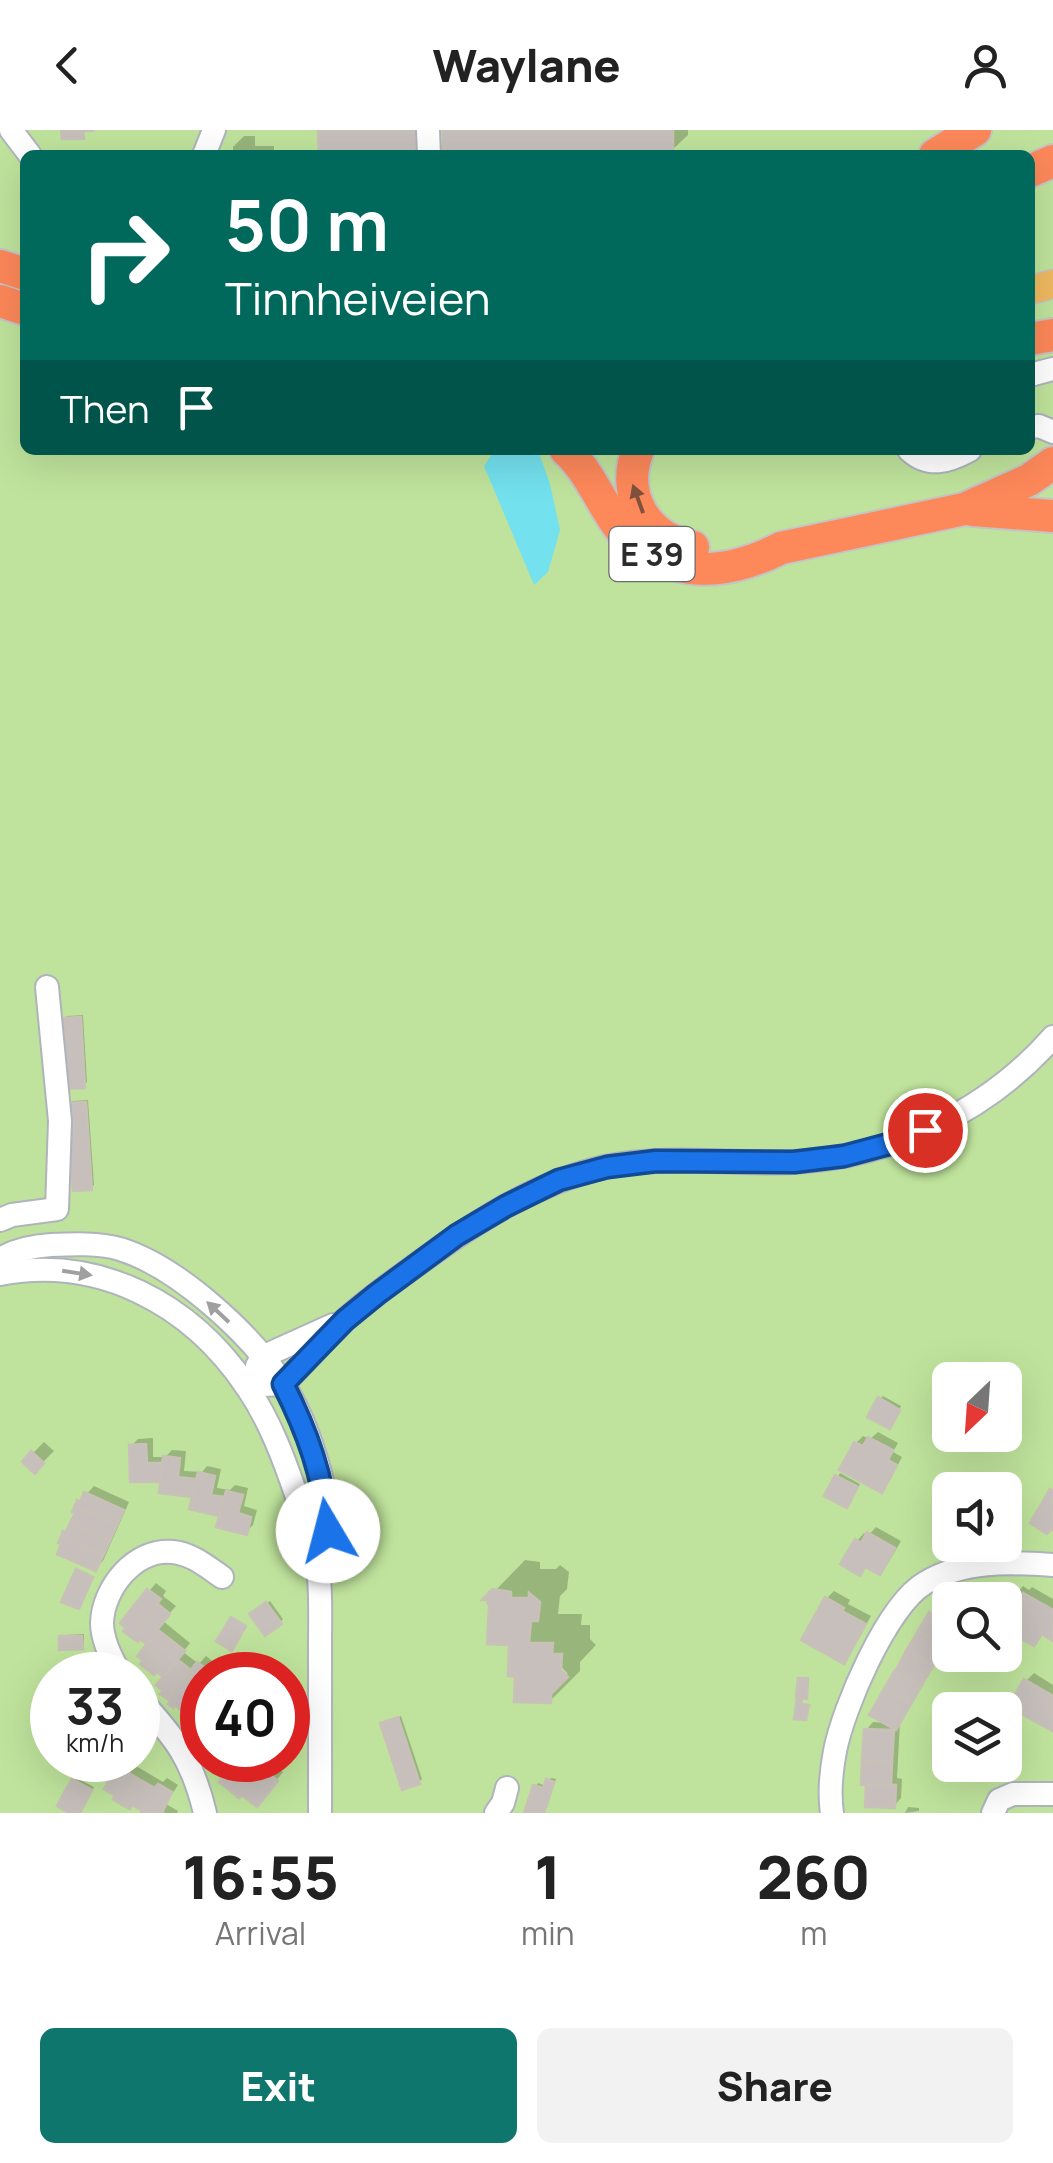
<!DOCTYPE html>
<style>
:root{--surface:#fff;--page:#f2f2f2;--text:#222;--muted:#767676;--accent:#0f766e}
body{margin:0;font-family:Manrope,sans-serif;background:var(--page);color:var(--text);height:100vh;display:flex;flex-direction:column;font-size:38px;white-space:nowrap}
*{box-sizing:border-box;margin:0}
p{font-size:32px;color:var(--muted)}
.icon{flex:none;width:55px;height:55px;fill:none;stroke:currentColor;stroke-width:2;stroke-linecap:round;stroke-linejoin:round}
.map{position:relative;height:1683px;overflow:hidden}
.details{display:flex;flex-direction:column;background:var(--surface);flex:1}
.details>*{flex:none}
.top-card{position:absolute;left:20px;top:20px;width:1015px;height:305px;border-radius:15px;box-shadow:0 10px 40px #0002;background:#00695c;color:#fff;overflow:hidden}
.needle{width:65px;rotate:205deg}
.fabs{position:absolute;left:932px;top:1232px;display:grid;gap:20px}
.fabs a{display:grid;place-items:center;width:90px;height:90px;border-radius:15px;background:var(--surface);box-shadow:0 10px 40px #0002;font-size:50px}
.speed{position:absolute;left:30px;top:1522px;display:flex;gap:20px;font-size:50px;font-weight:700;text-align:center}
.speed>*{display:grid;place-content:center;width:130px;height:130px;border-radius:50%;background:var(--surface);box-shadow:0 10px 40px #0002;line-height:1}
.speed small{font-size:25px;font-weight:400}
.speed .limit{border:15px solid #d22;background:#fff;color:#111}
.pin{position:absolute;display:grid;place-items:center;width:85px;height:85px;color:#fff;margin:-42px;border:5px solid #fff;border-radius:50%;box-shadow:0 2px 10px #0007}
.me{position:absolute;width:110px;margin:-55px;rotate:352deg;stroke-linejoin:round;filter:drop-shadow(0 0 8px #0008)}
.turn{display:flex;align-items:center;gap:35px;height:210px;padding:0 40px;font-size:45px}
.turn .icon{width:130px;height:130px;stroke-width:2.5}
.turn b{display:block;font-size:70px;line-height:85px}
.then{display:flex;align-items:center;height:95px;padding:0 40px;background:#0003;gap:20px;font-size:38px}
.eta{display:flex;justify-content:space-evenly;align-items:center;height:170px;text-align:center}
.eta b{font-size:60px;font-weight:800;line-height:70px}
.action{display:flex;gap:20px;margin-top:auto;padding:20px 40px}
.action a{flex:1;height:115px;border-radius:15px;background:var(--accent);color:#fff;font-size:40px;font-weight:800;line-height:115px;text-align:center}
.action a+a{background:var(--page);color:var(--text)}
header{display:flex;justify-content:space-between;align-items:center;height:130px;padding:0 40px;background:var(--surface);font-size:45px;font-weight:800}
.map>svg:first-child{display:block}
</style>
<header><svg class="icon" aria-label="back" viewBox="0 0 24 24"><path d="M15 5l-7 7 7 7"/></svg>Waylane<svg class="icon" aria-label="person" viewBox="0 0 24 24"><circle cx="12" cy="8" r="4"/><path d="M4 21q1-7 8-7t8 7"/></svg></header>
<div class="map">
<svg width="1053" height="1683" viewBox="0 0 1053 1683">
<rect width="100%" height="100%" fill="#eee5df"/>
<path fill="#bfe39c" fill-rule="evenodd" d="M 0,0 L 1053,0 L 1053,1683 L 0,1683 ZM 25,25 L 1030,25 L 1030,320 L 25,320 ZM 950,1250 L 1005,1250 L 1005,1305 L 950,1305 ZM 950,1360 L 1005,1360 L 1005,1415 L 950,1415 ZM 950,1470 L 1005,1470 L 1005,1525 L 950,1525 ZM 52,1545 L 138,1545 L 138,1630 L 52,1630 ZM 202,1545 L 288,1545 L 288,1630 L 202,1630 ZM 950,1580 L 1005,1580 L 1005,1635 L 950,1635 Z"/>
<polygon fill="#73e1ee" points="495,320 538,320 550,354 560,400 548,442 534,455 484,336"/>
<g fill="#0003" fill-rule="evenodd">
<polygon points="445,0 688,0 688,5 672,20 592,21 592,25 446,25"/>
<polygon points="244,6 255,6 255,16 274,16 274,25 233,25 233,17"/>
<polygon points="83,885 87,952 84,955 64,889 67,886"/>
<polygon points="88,970 94,1055 91,1058 69,974 72,971"/>
<polygon points="883,1266 901,1276 892,1293 880,1269"/>
<polygon points="878,1302 898,1313 893,1322 902,1327 889,1352 882,1360 856,1313 863,1306 870,1309"/>
<polygon points="153,1308 153,1327 165,1327 172,1320 186,1321 184,1341 202,1342 207,1336 221,1339 217,1358 230,1360 235,1355 248,1358 244,1376 257,1380 253,1395 246,1402 222,1384 192,1377 195,1365 163,1349 132,1350 131,1316 138,1309"/>
<polygon points="44,1312 54,1321 35,1340 25,1331"/>
<polygon points="840,1343 860,1354 850,1372 828,1365"/>
<polygon points="961,1344 989,1360 950,1360 950,1384 939,1378 953,1351"/>
<polygon points="94,1356 129,1372 103,1431 95,1438 65,1402 72,1396 78,1382 79,1372"/>
<polygon points="1008,1390 1012,1392 1010,1395 1014,1397 1005,1412 1005,1393"/>
<polygon points="876,1397 901,1411 887,1435 879,1442 867,1435 860,1443 857,1411 864,1403 868,1406"/>
<path d="M 525,1430 L 540,1432 L 540,1439 L 556,1439 L 560,1435 L 569,1442 L 567,1459 L 560,1466 L 558,1484 L 582,1484 L 581,1495 L 590,1495 L 590,1509 L 596,1515 L 580,1532 L 580,1541 L 550,1571 L 518,1544 L 512,1513 L 488,1468 ZM 554,1529 L 568,1544 L 561,1544 Z"/>
<polygon points="156,1453 166,1461 163,1466 176,1476 163,1491 190,1513 183,1522 199,1534 206,1526 216,1534 207,1545 202,1545 202,1551 188,1570 157,1539 150,1514 140,1506 137,1509 132,1505 129,1497 123,1492"/>
<polygon points="1023,1456 1029,1460 1032,1457 1053,1469 1053,1508 1043,1502 1034,1513 1005,1490 1005,1483 1016,1464"/>
<polygon points="834,1461 850,1470 848,1474 871,1486 850,1524 843,1531 827,1468"/>
<polygon points="270,1471 283,1489 280,1492 255,1481"/>
<polygon points="938,1477 950,1484 950,1507 900,1592 897,1648 902,1649 901,1668 894,1676 866,1600 873,1592 889,1593 873,1584 931,1484"/>
<polygon points="84,1504 84,1514 82,1517 61,1507 64,1505"/>
<polygon points="1034,1543 1053,1555 1053,1599 1019,1579 1026,1551"/>
<polygon points="401,1586 422,1649 419,1652 383,1594"/>
<polygon points="126,1630 163,1652 167,1648 178,1655 166,1674 178,1681 177,1683 144,1683 119,1637"/>
<polygon points="227,1630 268,1630 283,1642 264,1666"/>
<polygon points="77,1648 94,1657 80,1682 75,1683 74,1650"/>
<polygon points="551,1648 556,1649 545,1683 527,1683 536,1656 538,1653 546,1656"/>
<polygon points="908,1677 919,1678 919,1681 905,1683"/>
</g>
<g fill="#c6bfbb" stroke="#c9c1b8" stroke-width="2.5">
<polygon points="61,0 93,0 93,1 83,1 84,9 62,9"/>
<polygon points="318,0 416,0 416,25 319,25"/>
<polygon points="443,0 673,0 673,22 443,25"/>
<polygon points="81,887 85,958 67,959 62,888"/>
<polygon points="86,972 92,1060 73,1061 66,973"/>
<polygon points="878,1267 900,1280 890,1299 867,1287"/>
<polygon points="868,1307 893,1320 888,1330 897,1335 882,1363 839,1340 854,1312 863,1316"/>
<polygon points="146,1314 147,1333 162,1333 160,1352 130,1352 129,1315"/>
<polygon points="31,1321 44,1333 35,1344 22,1332"/>
<polygon points="163,1326 180,1328 178,1347 196,1349 192,1367 159,1363"/>
<polygon points="198,1342 215,1346 211,1365 224,1367 219,1386 189,1379"/>
<polygon points="835,1345 858,1357 847,1378 824,1366"/>
<polygon points="951,1350 970,1360 950,1360 950,1387 935,1379"/>
<polygon points="1050,1359 1053,1361 1053,1400 1051,1399 1047,1404 1030,1393"/>
<polygon points="226,1361 243,1365 238,1383 251,1387 247,1405 216,1397"/>
<polygon points="84,1362 124,1380 117,1395 75,1376 77,1370 80,1372"/>
<polygon points="75,1376 117,1395 110,1411 70,1393 75,1383 72,1382"/>
<polygon points="70,1393 110,1411 103,1426 61,1407 63,1401 66,1402"/>
<polygon points="867,1402 895,1418 880,1445 865,1437 860,1446 840,1434 855,1409 861,1413"/>
<polygon points="61,1407 103,1426 96,1441 57,1424 61,1414 58,1413"/>
<polygon points="76,1439 93,1447 79,1479 61,1472"/>
<polygon points="147,1459 161,1469 131,1507 123,1501 126,1498 120,1493"/>
<polygon points="492,1459 511,1462 511,1468 529,1468 529,1463 540,1472 538,1491 531,1491 529,1513 553,1513 552,1524 562,1524 561,1540 568,1547 551,1564 551,1573 514,1572 515,1547 508,1546 509,1515 487,1514 489,1476 487,1470 482,1470"/>
<polygon points="1014,1462 1021,1466 1023,1463 1053,1480 1053,1511 1042,1504 1034,1516 1008,1501 1011,1496 1005,1493 1005,1477"/>
<polygon points="825,1467 844,1478 842,1481 866,1494 844,1534 801,1510"/>
<polygon points="266,1472 282,1494 265,1506 249,1484"/>
<polygon points="158,1474 170,1484 146,1514 140,1509 138,1512 131,1507"/>
<polygon points="929,1482 950,1495 950,1506 944,1516 918,1501"/>
<polygon points="231,1487 246,1496 232,1521 216,1511"/>
<polygon points="158,1500 171,1510 147,1539 140,1534 143,1531 137,1526"/>
<polygon points="918,1501 944,1516 933,1536 906,1521"/>
<polygon points="59,1506 82,1506 83,1519 59,1520"/>
<polygon points="171,1510 185,1521 163,1547 157,1542 154,1545 147,1539"/>
<polygon points="906,1521 933,1536 922,1555 896,1540"/>
<polygon points="178,1530 191,1540 168,1569 160,1564 163,1561 156,1555"/>
<polygon points="197,1532 211,1542 208,1545 202,1545 202,1552 181,1580 175,1575 173,1578 168,1574 170,1572 168,1569"/>
<polygon points="895,1540 922,1555 911,1574 884,1559"/>
<polygon points="798,1548 808,1548 807,1569 796,1568"/>
<polygon points="1024,1549 1053,1566 1038,1593 1018,1582 1015,1587 1005,1582"/>
<polygon points="884,1559 911,1574 896,1600 869,1585"/>
<polygon points="195,1567 202,1573 202,1602 181,1585"/>
<polygon points="1053,1567 1053,1601 1038,1593"/>
<polygon points="797,1568 802,1569 801,1574 809,1575 806,1590 794,1589"/>
<polygon points="398,1587 420,1654 402,1660 380,1593"/>
<polygon points="864,1599 894,1600 892,1632 862,1631"/>
<polygon points="237,1630 259,1630 233,1663 219,1652"/>
<polygon points="862,1631 892,1632 891,1655 861,1655"/>
<polygon points="256,1633 278,1651 257,1677 242,1665 239,1668 233,1663"/>
<polygon points="117,1636 137,1648 121,1674 113,1669 115,1666 104,1659"/>
<polygon points="137,1648 155,1658 158,1654 172,1662 162,1683 141,1683 142,1681 132,1675 130,1679 121,1674"/>
<polygon points="72,1649 92,1660 87,1670 66,1659"/>
<polygon points="546,1649 554,1652 544,1683 524,1683 533,1655 543,1658"/>
<polygon points="866,1654 896,1655 895,1678 865,1677"/>
<polygon points="66,1659 87,1670 80,1683 69,1683 57,1676"/>
</g>
<g fill="none" stroke-linecap="round" stroke-linejoin="round">
<defs>
<g id="minor">
<polyline points="11,0 30,25"/>
<polyline points="428,0 429,25"/>
<polyline points="204,25 214,0"/>
<polyline points="1030,245 1053,239"/>
<polyline points="1030,297 1039,296 1053,302"/>
<path d="M 909,320 C 928,338 948,332 970,320"/>
<polyline points="0,1090 12,1085 57,1079 60,991 47,857"/>
<path d="M 0,1129 C 15,1120 35,1116 51,1115 C 74,1114 98,1113 120,1119 C 178,1137 251,1204 283,1254 C 306,1289 329,1357 328,1399 C 327,1412 323,1425 321,1437"/>
<path d="M 0,1144 C 100,1125 191,1174 247,1257 C 270,1291 284,1329 297,1367 C 305,1392 317,1422 319,1448 C 321,1470 320,1494 320,1516 C 320,1572 320,1627 320,1683"/>
<polyline points="257,1236 262,1227 333,1195"/>
<path d="M 246,1256 L 283,1254 C 304,1233 324,1209 346,1189 C 367,1170 390,1154 412,1138 C 471,1095 533,1053 605,1037 C 667,1024 731,1035 794,1032 C 893,1027 988,981 1053,907"/>
<path d="M 121,1545 C 112,1530 102,1511 102,1493 C 103,1458 135,1418 173,1422 C 192,1424 206,1436 222,1447"/>
<path d="M 138,1567 C 175,1608 192,1628 205,1683"/>
<polyline points="496,1683 503,1673 507,1658"/>
<path d="M 832,1683 C 829,1663 831,1642 835,1621 C 843,1579 887,1475 925,1453 C 963,1430 1010,1432 1053,1435"/>
<polyline points="993,1683 999,1670 1013,1664 1053,1664"/>
</g>
<polyline id="major" points="1030,160 1053,154"/>
<g id="highway">
<polyline points="935,25 975,0"/>
<polyline points="1030,41 1053,31"/>
<polyline points="0,136 25,144"/>
<polyline points="0,171 25,179"/>
<polyline points="1030,209 1053,205"/>
<path d="M 566,320 C 590,342 600,372 619,397 C 626,408 638,415 648,422 C 691,450 740,439 781,418 L 964,379 L 1029,350 L 1053,333"/>
<path d="M 638,320 C 620,365 646,408 693,417"/>
<polyline points="973,380 1053,386"/>
</g>
</defs>
<use href="#minor" stroke="#afb4bc" stroke-width="26"/>
<use href="#major" stroke="#c4c4c4" stroke-width="31"/>
<use href="#highway" stroke="#c4c4c4" stroke-width="36"/>
<use href="#minor" stroke="#fff" stroke-width="22"/>
<use href="#major" stroke="#f0b961" stroke-width="28"/>
<use href="#highway" stroke="#fd885a" stroke-width="32"/>
</g>
<defs><path id="oneway-solid" d="M-6-.8H1V-3.2L6.5 0L1 3.2V.8H-6Z" transform="scale(2.5)"/></defs>
<use fill="#80513e" href="#oneway-solid" transform="translate(638 369) rotate(-110)"/>
<g fill="#a0a0a0">
<use href="#oneway-solid" transform="translate(77 1143) rotate(9)"/>
<use href="#oneway-solid" transform="translate(218 1182) rotate(-137)"/>
</g>
<g fill="none" stroke-linecap="round" stroke-linejoin="round">
<defs>
<path id="route" d="M 328,1401 C 324,1348 307,1301 283,1254 L 345,1190 L 377,1164 L 457,1105 L 506,1076 L 559,1050 L 607,1037 L 656,1031 L 794,1032 L 844,1026 L 900,1011 L 925,1000"/>
</defs>
<use href="#route" stroke="#114b97" stroke-width="25"/>
<use href="#route" stroke="#1a73e8" stroke-width="18"/>
</g>
<g text-anchor="middle" dominant-baseline="central" stroke-width="8" stroke-linejoin="round" paint-order="stroke">
<rect fill="#fff" stroke="#6b6b6b" stroke-width="2.5" x="609.5" y="397" width="85" height="54" rx="8"/>
<g font-size="32" font-weight="bold" fill="#2c2c2c">
<text x="652" y="424">E 39</text>
</g>
</g>
</svg>
<div class="fabs">
<a><svg class="needle" viewBox="-14 -14 28 28"><path d="M0-13l5 13h-10z" fill="#e53935"/><path d="M0 13l5-13h-10z" fill="#767676"/></svg></a>
<a><svg class="icon" aria-label="sound" viewBox="0 0 24 24"><path d="M4 9h4l5-4v14l-5-4H4zM17 9q2 3 0 6"/></svg></a>
<a><svg class="icon" aria-label="search" viewBox="0 0 24 24"><circle cx="10" cy="10" r="6"/><path d="M15 15l6 6"/></svg></a>
<a><svg class="icon" aria-label="layers" viewBox="0 0 24 24"><path d="M12 4l9 5-9 5-9-5zM3 14l9 5 9-5"/></svg></a>
</div>
<div class="speed"><div>33<small>km/h</small></div><div class="limit">40</div></div>
<div class="pin" style="left:925px;top:1000px;background:#d93025"><svg class="icon" aria-label="arrive" viewBox="0 0 24 24"><path d="M6 21V4h12l-3 4 3 4H6"/></svg></div>
<svg class="me" style="left:328px;top:1401px" viewBox="-20 -20 40 40"><circle r="19" fill="#fff"/><path d="M0-13L10 11 0 6-10 11z" fill="#1a73e8"/></svg>
<div class="top-card">
<div class="turn"><svg class="icon" aria-label="right" viewBox="0 0 24 24"><path d="M7 20v-9h11M14 6l5 5-5 5"/></svg><div><b>50 m</b>Tinnheiveien</div></div>
<div class="then">Then<svg class="icon" aria-label="arrive" viewBox="0 0 24 24"><path d="M6 21V4h12l-3 4 3 4H6"/></svg></div>
</div>
</div>
<section class="details">
<div class="eta">
<div><b>16:55</b><p>Arrival</p></div>
<div><b>1</b><p>min</p></div>
<div><b>260</b><p>m</p></div>
</div>
<div class="action"><a>Exit</a><a>Share</a></div>
</section>
